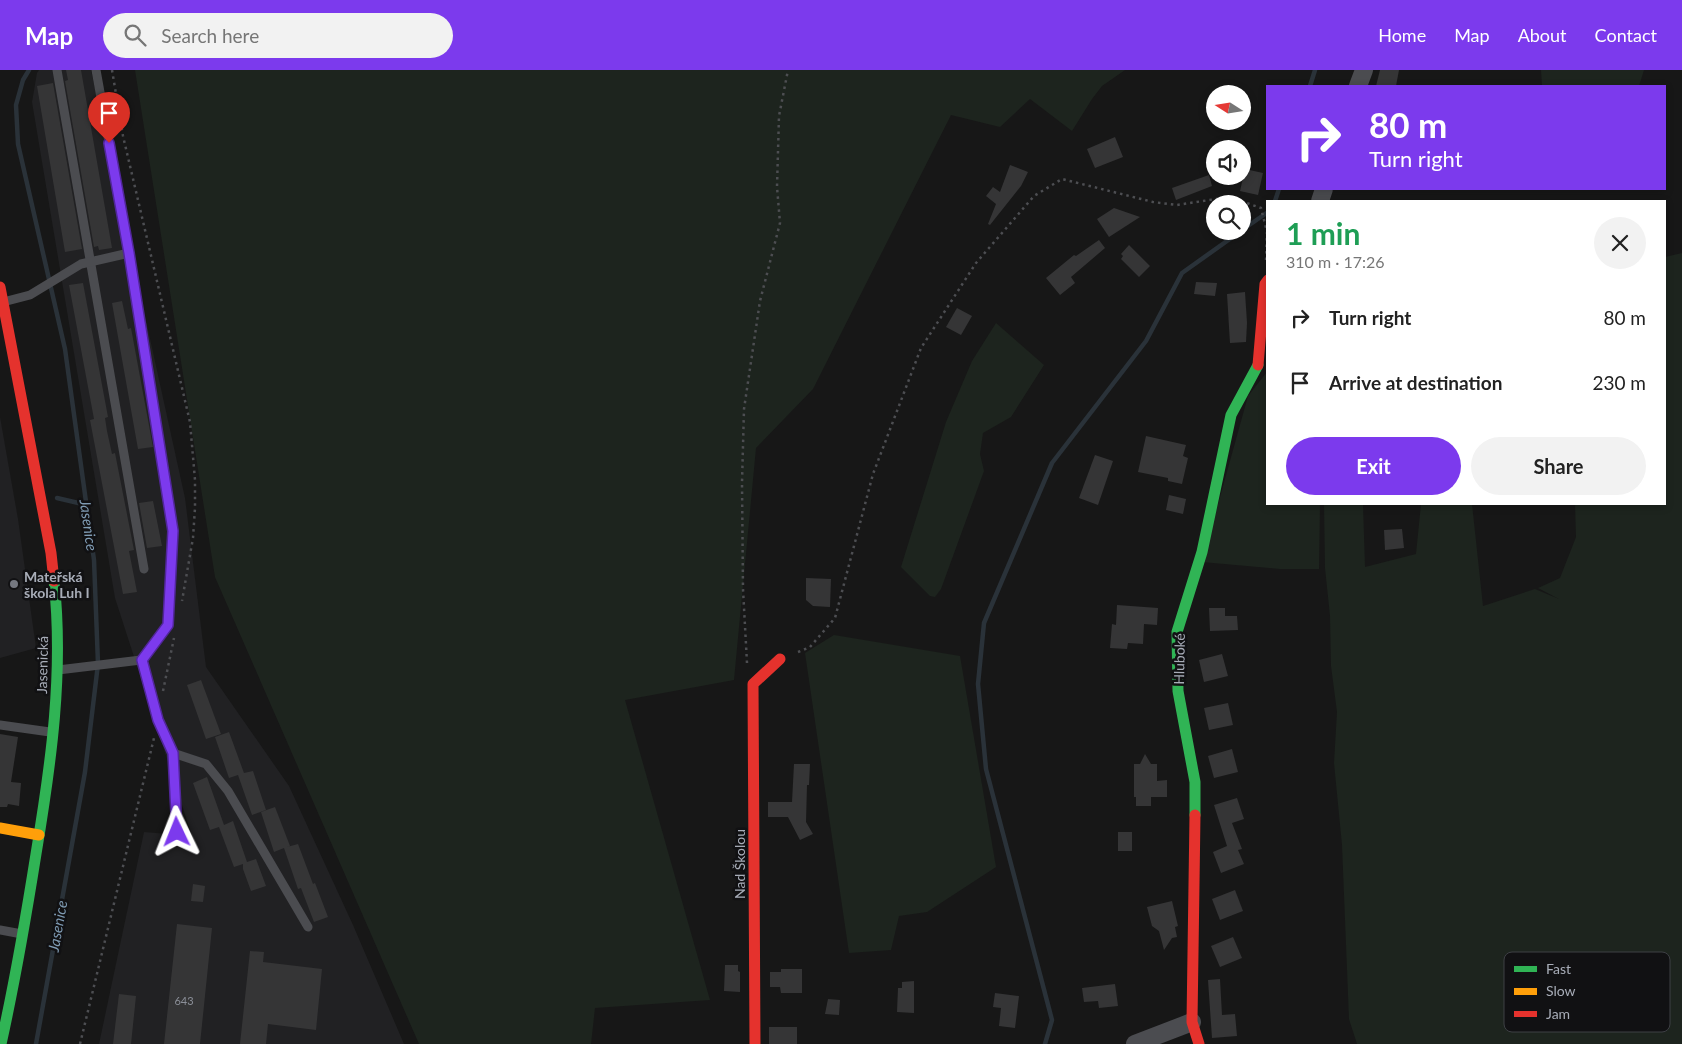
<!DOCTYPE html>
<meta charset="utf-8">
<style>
:root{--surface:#fff;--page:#f2f2f2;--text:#222;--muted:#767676;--accent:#7c3aed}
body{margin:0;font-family:Lato,sans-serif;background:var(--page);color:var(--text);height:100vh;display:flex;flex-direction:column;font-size:19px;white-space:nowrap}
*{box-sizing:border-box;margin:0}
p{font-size:16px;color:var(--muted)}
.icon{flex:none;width:28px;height:28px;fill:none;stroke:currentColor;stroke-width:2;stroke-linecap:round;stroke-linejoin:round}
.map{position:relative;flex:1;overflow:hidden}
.panel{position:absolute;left:1266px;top:130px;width:400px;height:305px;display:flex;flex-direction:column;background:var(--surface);border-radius:0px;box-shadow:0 2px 8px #0003}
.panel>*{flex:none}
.banner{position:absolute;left:1266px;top:15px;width:400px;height:105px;border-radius:0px;box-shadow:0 2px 8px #0003;background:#7c3aed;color:#fff;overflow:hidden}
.needle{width:32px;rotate:282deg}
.controls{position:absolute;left:1206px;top:15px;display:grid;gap:10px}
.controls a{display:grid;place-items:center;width:45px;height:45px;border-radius:50%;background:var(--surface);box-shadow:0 2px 8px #0003;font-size:25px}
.pin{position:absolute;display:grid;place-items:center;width:42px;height:42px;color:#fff;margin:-51px -21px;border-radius:50% 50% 50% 0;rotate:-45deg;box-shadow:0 0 5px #0007}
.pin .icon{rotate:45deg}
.me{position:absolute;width:55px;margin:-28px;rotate:358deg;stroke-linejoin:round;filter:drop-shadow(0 0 4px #0008)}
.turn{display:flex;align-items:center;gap:18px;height:105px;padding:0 20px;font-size:22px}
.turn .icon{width:65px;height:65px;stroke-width:2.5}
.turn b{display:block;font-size:35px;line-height:42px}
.round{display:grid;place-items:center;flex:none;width:52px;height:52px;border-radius:26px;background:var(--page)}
.head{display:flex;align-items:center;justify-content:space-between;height:85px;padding:0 20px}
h1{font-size:30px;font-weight:700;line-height:38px;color:#1e9e55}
.primary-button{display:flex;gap:10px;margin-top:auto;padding:10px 20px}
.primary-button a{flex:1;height:58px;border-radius:30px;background:var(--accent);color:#fff;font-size:20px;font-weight:700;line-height:58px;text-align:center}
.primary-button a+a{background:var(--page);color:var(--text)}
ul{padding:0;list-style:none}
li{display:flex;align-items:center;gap:15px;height:65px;padding:0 20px}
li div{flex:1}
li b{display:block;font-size:19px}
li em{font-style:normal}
header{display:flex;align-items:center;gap:30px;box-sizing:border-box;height:70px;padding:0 25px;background:var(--accent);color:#fff}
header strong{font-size:24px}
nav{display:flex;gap:28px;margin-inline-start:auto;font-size:18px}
.search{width:350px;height:45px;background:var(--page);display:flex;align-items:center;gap:12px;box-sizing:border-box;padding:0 18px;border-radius:28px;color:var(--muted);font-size:19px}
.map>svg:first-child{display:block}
</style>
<header>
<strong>Map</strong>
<div class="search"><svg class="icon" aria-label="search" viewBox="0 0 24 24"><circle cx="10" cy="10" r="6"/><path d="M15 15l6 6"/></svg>Search here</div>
<nav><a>Home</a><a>Map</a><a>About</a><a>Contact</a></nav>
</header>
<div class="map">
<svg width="1682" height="974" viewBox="0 0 1682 974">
<rect width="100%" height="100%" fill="#171717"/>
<g fill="#212123">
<polygon points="39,0 91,0 185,428 206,597 289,716 353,855 404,974 99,974 144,762 192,766 115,528 32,32 37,3"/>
<polygon points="0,347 18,449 36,578 0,588"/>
</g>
<g fill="#1d241e">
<polygon points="135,0 1125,0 1102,16 1092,29 1072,61 1030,29 1000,57 951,45 813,319 756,378 734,610 625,630 710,930 595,938 591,974 419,974 215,507"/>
<polygon points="1541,0 1644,0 1639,16 1542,16"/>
<polygon points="1682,183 1682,974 1357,974 1349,949 1342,775 1334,693 1337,642 1331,596 1330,546 1325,498 1324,434 1363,434 1365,497 1416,484 1421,434 1472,434 1483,536 1535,519 1559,529 1538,518 1560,508 1576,467 1575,434 1665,434 1665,187"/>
<polygon points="996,253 1044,295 1011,347 983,363 980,384 984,401 941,519 935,527 930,526 901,497 946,352 972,291"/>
<polygon points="1267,302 1268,434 1320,434 1319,499 1280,499 1202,492 1248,326"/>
<polygon points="834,565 960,586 996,797 927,842 899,846 891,880 849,883 805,583"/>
</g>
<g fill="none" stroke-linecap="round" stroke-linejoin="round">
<g stroke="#2a3239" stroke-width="4.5">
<polyline points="29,0 23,10 16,35 18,74 65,279 94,490 98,594 85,702 36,974"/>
<polyline points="1310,16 1315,0"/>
<polyline points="1275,131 1279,119"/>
<polyline points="1242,160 1268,142"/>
<polyline points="57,428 87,435"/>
<polyline points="1045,974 1052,950 986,699 978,614 984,553 1052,393 1146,271 1182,203 1241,161"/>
</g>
</g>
<g fill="#353536">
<polygon points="66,0 81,0 112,178 99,180 98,176 94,177 65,11 68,10"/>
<polygon points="1380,0 1399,0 1396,16 1376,16"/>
<polygon points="53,13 82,179 65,182 37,16"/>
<polygon points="1115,67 1123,87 1095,98 1087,79"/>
<polygon points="1010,95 1028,102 1021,116 990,155 988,154 996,134 986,126 993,117 1000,122"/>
<polygon points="1245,99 1263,103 1258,125 1240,121"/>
<polygon points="1209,105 1212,116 1176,130 1172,118"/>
<polygon points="1114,138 1140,147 1109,167 1097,149"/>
<polygon points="1099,170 1105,178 1071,207 1075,213 1060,225 1046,208 1074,185 1076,186"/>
<polygon points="1129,175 1150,196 1139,207 1121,189 1123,186 1121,184"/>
<polygon points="1196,212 1217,213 1215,226 1194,224"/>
<polygon points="83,213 108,347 105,348 107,361 112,384 115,383 134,480 129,481 137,522 123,524 90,350 94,349 69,215"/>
<polygon points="1245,222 1247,253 1246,272 1230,273 1227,224"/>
<polygon points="122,231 128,259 131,258 153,377 138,379 112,233"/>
<polygon points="957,238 972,246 961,265 946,257"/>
<polygon points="1146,366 1186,375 1183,386 1188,388 1182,414 1168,411 1168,408 1138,402"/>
<polygon points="1095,385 1113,391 1098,435 1079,428"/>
<polygon points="1169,425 1186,429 1183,444 1166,440"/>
<polygon points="153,431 162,476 147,478 139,433"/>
<polygon points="1402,459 1404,478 1385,480 1384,460"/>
<polygon points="806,508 831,509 830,537 813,536 806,530"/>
<polygon points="1117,535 1158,538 1157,555 1144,554 1143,574 1128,573 1127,579 1110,578 1112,554 1116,555"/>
<polygon points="1209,538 1225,538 1225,546 1237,546 1238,560 1210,561"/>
<polygon points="1222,584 1228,606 1204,612 1199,590"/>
<polygon points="201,610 221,664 206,669 187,615"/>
<polygon points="1228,633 1233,655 1209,660 1204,638"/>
<polygon points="229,662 244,703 253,701 266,740 252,745 238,705 229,708 215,667"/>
<polygon points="0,664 18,667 11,712 21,713 19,736 8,734 7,737 0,737"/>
<polygon points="1232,679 1238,702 1214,708 1208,686"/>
<polygon points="1145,684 1151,694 1157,694 1157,711 1167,710 1167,727 1151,727 1151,736 1136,736 1136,727 1134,727 1134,694 1140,694"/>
<polygon points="794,694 810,694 809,715 807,715 806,752 813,764 800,770 788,747 768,747 768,732 792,732"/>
<polygon points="207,707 224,755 233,751 247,792 256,789 266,816 251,821 243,799 243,794 234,797 219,757 210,760 193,713"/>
<polygon points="1237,728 1244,749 1232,753 1242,779 1238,780 1244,794 1221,803 1213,782 1227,776 1214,735"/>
<polygon points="275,737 290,776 287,777 298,774 313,814 315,813 328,847 314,852 301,818 298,819 284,778 274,782 261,742"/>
<rect x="1118" y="762" width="14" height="19"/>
<polygon points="193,814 205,816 203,832 191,831"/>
<polygon points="1235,820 1243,841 1220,850 1212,829"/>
<polygon points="1172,831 1178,856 1175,857 1177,867 1172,868 1164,880 1159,861 1152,856 1147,837"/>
<polygon points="177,854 212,858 200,974 164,974"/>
<polygon points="1233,867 1242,888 1220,897 1211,876"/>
<polygon points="250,881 264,882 263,892 322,899 316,960 268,954 266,974 240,974"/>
<polygon points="725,895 738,895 738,901 740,902 740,922 724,921"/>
<polygon points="781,899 802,899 802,923 781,923 780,917 770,917 770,902 781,902"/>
<polygon points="1220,909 1222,945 1235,944 1237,966 1212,968 1208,910"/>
<polygon points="914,911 914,943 897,942 898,918 902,918 902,912"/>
<polygon points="1115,914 1118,936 1099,938 1098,931 1084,932 1082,918"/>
<polygon points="995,923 1019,926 1015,958 999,956 1001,938 993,937"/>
<polygon points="119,924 136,926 131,974 113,974"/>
<polygon points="828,929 840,930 839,945 825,944"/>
<rect x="769" y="957" width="28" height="17"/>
</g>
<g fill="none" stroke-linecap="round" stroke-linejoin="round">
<g stroke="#4d4e52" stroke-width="2.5" stroke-dasharray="2.5 4" stroke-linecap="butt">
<polyline points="112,0 123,66 190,352 195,410 195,438 193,468 182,531"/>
<polyline points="798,582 810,577 835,548 873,404 921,278 976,193 1034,126 1062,109 1153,132 1177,135 1229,127 1261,138 1267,162 1266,191"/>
<polyline points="747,593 743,519 742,413 744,339 760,231 780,153 777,117 779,46 788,0"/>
<polyline points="163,621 174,568"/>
<polyline points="80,974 154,668"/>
</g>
<g stroke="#4b4c50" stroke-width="9">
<polyline points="57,0 144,499"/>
<polyline points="3,232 30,225 81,194 129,183"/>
<polyline points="141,590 158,650 173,683 177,762"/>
<polyline points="58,600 141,590 168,555 173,461 129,183 96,0"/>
<polyline points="0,655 50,662"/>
<polyline points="173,683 206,694 228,721 308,857"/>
<polyline points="0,860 22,864"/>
</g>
<g stroke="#4b4c50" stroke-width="18">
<polyline points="1358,16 1364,0"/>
<polyline points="1320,131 1324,119"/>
<polyline points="1135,974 1192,952"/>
</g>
<g stroke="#30b455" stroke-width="11">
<polyline points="1195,745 1195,712 1178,621 1177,562 1202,482 1231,345 1258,295"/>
<path d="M 1,974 C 15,911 26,847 36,784 C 51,694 64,602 54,511"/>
</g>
<polyline stroke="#ff9f0a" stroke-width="11" points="0,758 39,765"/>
<g stroke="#e5322d" stroke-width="11">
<polyline points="0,217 51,483 54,511"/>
<polyline points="1258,295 1265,214 1268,210"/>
<polyline points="1195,745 1192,952 1199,974"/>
<polyline points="755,974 753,614 780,589"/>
</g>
</g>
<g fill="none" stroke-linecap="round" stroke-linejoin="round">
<defs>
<polyline id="route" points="109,73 129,183 173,461 168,555 142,590 158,650 173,683 177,762"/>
</defs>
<use href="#route" stroke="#51269a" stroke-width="12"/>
<use href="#route" stroke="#7c3aed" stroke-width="9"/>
</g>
<circle fill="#757880" stroke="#111113" stroke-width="2" cx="14" cy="514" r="5"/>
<g text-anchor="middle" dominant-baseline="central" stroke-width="5" stroke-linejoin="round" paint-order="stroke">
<g font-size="11" fill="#8b8f98">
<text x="184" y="930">643</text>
</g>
<g font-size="14" font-weight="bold" fill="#a8adb8" stroke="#111113" text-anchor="start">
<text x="24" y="506">Mateřská<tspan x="24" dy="16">škola Luh I</tspan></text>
</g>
<g font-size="14" fill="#a8adb8" stroke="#111113">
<text transform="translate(1179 589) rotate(-89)">Hluboké</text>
<text transform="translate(42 595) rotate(-89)">Jasenická</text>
<text transform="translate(739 794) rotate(-90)">Nad Školou</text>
</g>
<g font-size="15" font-style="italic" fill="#7f9bb3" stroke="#111113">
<text transform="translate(89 455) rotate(82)">Jasenice</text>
<text transform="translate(57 856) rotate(-80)">Jasenice</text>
</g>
</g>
<rect x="1504" y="882" width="166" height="80" rx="8" fill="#111113" stroke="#3e4045" stroke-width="1"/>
<rect x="1514" y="896" width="23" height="6" fill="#30b455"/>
<rect x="1514" y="918" width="23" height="7" fill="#ff9f0a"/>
<rect x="1514" y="941" width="23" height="6" fill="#e5322d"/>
<g font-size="14" fill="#a8adb8">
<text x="1546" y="904">Fast</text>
<text x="1546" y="926">Slow</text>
<text x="1546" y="949">Jam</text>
</g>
</svg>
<div class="controls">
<a><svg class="needle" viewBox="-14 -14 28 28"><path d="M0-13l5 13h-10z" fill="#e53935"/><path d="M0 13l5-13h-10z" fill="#767676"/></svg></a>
<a><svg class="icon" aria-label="sound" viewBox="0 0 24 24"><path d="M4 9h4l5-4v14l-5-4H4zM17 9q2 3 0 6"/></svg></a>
<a><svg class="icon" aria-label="search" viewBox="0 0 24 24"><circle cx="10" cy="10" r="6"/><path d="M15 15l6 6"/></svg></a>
</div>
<div class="pin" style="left:109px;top:73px;background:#d93025"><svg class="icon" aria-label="arrive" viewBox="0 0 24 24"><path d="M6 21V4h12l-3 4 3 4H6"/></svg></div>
<svg class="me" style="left:177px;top:762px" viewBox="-20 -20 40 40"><path d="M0-17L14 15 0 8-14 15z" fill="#7c3aed" stroke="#fff" stroke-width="4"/></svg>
<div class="banner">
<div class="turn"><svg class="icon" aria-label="right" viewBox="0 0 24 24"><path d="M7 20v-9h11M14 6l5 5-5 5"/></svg><div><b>80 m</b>Turn right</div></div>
</div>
<section class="panel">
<div class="head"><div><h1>1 min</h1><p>310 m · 17:26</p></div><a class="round"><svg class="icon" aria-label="close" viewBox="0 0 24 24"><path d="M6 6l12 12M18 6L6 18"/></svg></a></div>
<ul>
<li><svg class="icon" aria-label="right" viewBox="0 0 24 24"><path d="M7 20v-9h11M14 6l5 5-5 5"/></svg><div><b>Turn right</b></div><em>80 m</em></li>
<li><svg class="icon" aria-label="arrive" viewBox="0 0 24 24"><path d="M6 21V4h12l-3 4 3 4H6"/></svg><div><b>Arrive at destination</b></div><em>230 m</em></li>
</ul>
<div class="primary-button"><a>Exit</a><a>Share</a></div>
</section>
</div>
